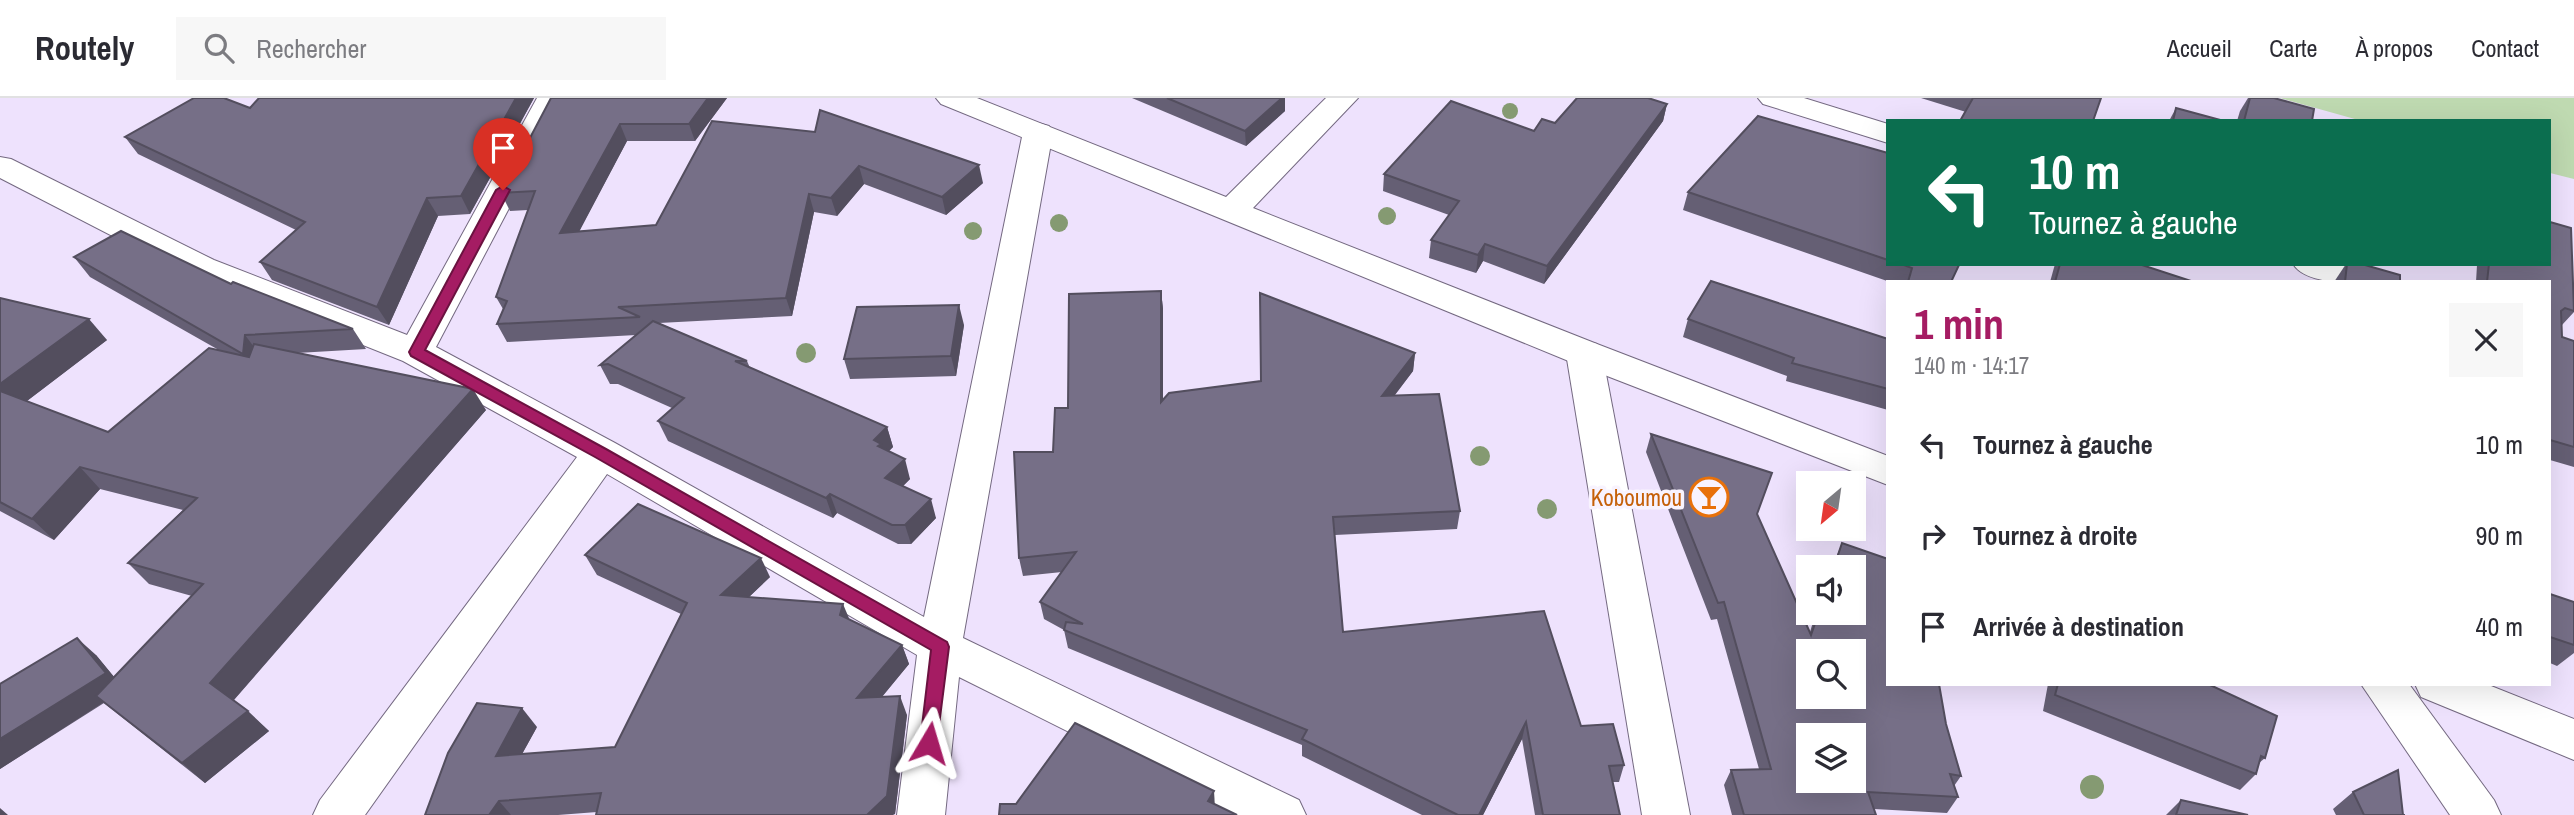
<!DOCTYPE html>
<html lang="fr">
<meta charset="utf-8">
<style>
:root{--surface:#fff;--page:#f7f7f7;--text:#2b2b33;--muted:#7c7c81;--line:#e1e1e2;--accent:#a51c63}
body{margin:0;font-family:"Archivo Narrow",sans-serif;background:var(--page);color:var(--text);height:100vh;display:flex;flex-direction:column;font-size:26px;white-space:nowrap}
*{box-sizing:border-box;margin:0}
p{font-size:23px;color:var(--muted)}
.icon{flex:none;width:38px;height:38px;fill:none;stroke:currentColor;stroke-width:2;stroke-linecap:round;stroke-linejoin:round}
.map{position:relative;flex:1;overflow:hidden}
.details{position:absolute;left:1886px;top:182px;width:665px;height:406px;display:flex;flex-direction:column;background:var(--surface);border-radius:0px;box-shadow:0 7px 28px #0002}
.details>*{flex:none}
.top-card{position:absolute;left:1886px;top:21px;width:665px;height:147px;border-radius:0px;box-shadow:0 7px 28px #0002;background:#0b6e4f;color:#fff;overflow:hidden}
.needle{width:46px;rotate:209deg}
.controls{position:absolute;left:1796px;top:373px;display:grid;gap:14px}
.controls a{display:grid;place-items:center;width:70px;height:70px;border-radius:0px;background:var(--surface);box-shadow:0 7px 28px #0002;font-size:35px}
.pin{position:absolute;display:grid;place-items:center;width:60px;height:60px;color:#fff;margin:-72px -30px;border-radius:50% 50% 50% 0;rotate:-45deg;box-shadow:0 0 7px #0007}
.pin .icon{rotate:45deg}
.me{position:absolute;width:77px;margin:-38px;rotate:7deg;stroke-linejoin:round;filter:drop-shadow(0 0 5px #0008)}
.turn{display:flex;align-items:center;gap:24px;height:147px;padding:0 28px;font-size:32px}
.turn .icon{width:91px;height:91px;stroke-width:2.5}
.turn b{display:block;font-size:49px;line-height:60px}
.round{display:grid;place-items:center;flex:none;width:74px;height:74px;border-radius:0px;background:var(--page)}
.head{display:flex;align-items:center;justify-content:space-between;height:119px;padding:0 28px}
h1{font-size:42px;font-weight:700;line-height:52px;color:var(--accent)}
ul{padding:0;list-style:none}
li{display:flex;align-items:center;gap:21px;height:91px;padding:0 28px}
li div{flex:1}
li b{display:block;font-size:26px}
li em{font-style:normal}
header{display:flex;align-items:center;gap:42px;box-sizing:border-box;height:98px;padding:0 35px;background:var(--surface);border-bottom:2px solid var(--line)}
header strong{font-size:33px}
nav{display:flex;gap:38px;margin-inline-start:auto;font-size:24px}
.search{width:490px;height:63px;background:var(--page);display:flex;align-items:center;gap:18px;box-sizing:border-box;padding:0 24px;border-radius:0px;color:var(--muted);font-size:26px}
.map>svg:first-child{display:block}
</style>
<header>
<strong>Routely</strong>
<div class="search"><svg class="icon" aria-label="search" viewBox="0 0 24 24"><circle cx="10" cy="10" r="6"/><path d="M15 15l6 6"/></svg>Rechercher</div>
<nav><a>Accueil</a><a>Carte</a><a>À propos</a><a>Contact</a></nav>
</header>
<div class="map">
<svg width="2574" height="717" viewBox="0 0 2574 717">
<rect width="100%" height="100%" fill="#eee2fd"/>
<polygon fill="#bfdab1" points="2280,0 2574,0 2574,81 2550,75 2550,23 2362,23"/>
<g fill="none" stroke-linecap="round" stroke-linejoin="round">
<defs>
<g id="street">
<polygon points="537,0 567,0 436,249 615,345 924,519 1023,34 1027,28 1038,25 1049,28 1053,34 963,540 1299,702 1306,717 1235,717 959,579 945,717 897,717 917,557 607,376 365,717 313,717 320,702 577,359 403,263 190,178 0,80 0,59 11,61 214,162 407,237"/>
<polygon points="1758,0 1804,0 1888,26 1888,45 1763,6"/>
<path d="M 2293,166 L 2348,166 L 2379,176 L 2384,184 C 2359,184 2308,189 2293,166 Z"/>
<polygon points="1584,243 1597,246 1602,255 1690,717 1642,717 1566,255 1571,246"/>
<polygon points="2361,586 2409,586 2494,702 2501,717 2450,717"/>
</g>
<g id="secondary">
<polygon points="936,0 977,0 1226,99 1326,0 1358,0 1253,110 1597,246 1888,358 1888,387 1571,264 941,6"/>
<polygon points="2415,586 2486,586 2574,621 2574,662 2421,599"/>
</g>
</defs>
<use href="#street" stroke="#746981" stroke-width="2"/>
<use href="#secondary" stroke="#746981" stroke-width="2"/>
<use href="#street" fill="#fff" fill-rule="evenodd"/>
<use href="#secondary" fill="#fff" fill-rule="evenodd"/>
</g>
<g fill="#859a72">
<circle cx="1510" cy="13" r="8"/>
<circle cx="1387" cy="118" r="9"/>
<circle cx="1059" cy="125" r="9"/>
<circle cx="973" cy="133" r="9"/>
<circle cx="806" cy="255" r="10"/>
<circle cx="1480" cy="358" r="10"/>
<circle cx="1547" cy="411" r="10"/>
<circle cx="2092" cy="689" r="12"/>
</g>
<g fill="#655f74">
<polygon points="259,0 534,0 470,116 438,118 389,227 272,182 260,164 296,132 138,56 125,39 250,10"/>
<polygon points="551,0 727,0 695,43 627,43 579,133 656,127 712,23 983,85 946,117 864,86 837,118 814,114 792,218 659,225 747,263 750,270 887,329 893,349 889,353 910,381 903,388 936,420 911,446 898,446 837,415 833,420 668,343 658,323 672,310 618,286 610,286 600,267 636,237 507,244 497,226 503,211 496,199 528,112 510,113 501,95"/>
<polygon points="1132,0 1285,0 1285,13 1246,48"/>
<polygon points="1921,0 2101,0 1966,14"/>
<polygon points="2248,0 2274,0 2312,23 2237,23 2240,13"/>
<polygon points="1667,6 1663,23 1544,186 1483,163 1476,175 1429,160 1431,142 1449,117 1383,93 1384,76 1534,33 1555,25"/>
<polygon points="2176,10 2224,23 2169,23"/>
<polygon points="1888,55 1888,166 1957,166 1951,184 1890,184 1683,112 1688,94"/>
<polygon points="74,159 231,186 353,231 366,251 297,255 486,312 234,602 269,633 205,685 104,605 0,671 0,586 96,557 114,579 192,498 149,486 128,465 183,412 100,391 54,442 0,413 0,200 107,242 27,303 108,334 217,251 90,179"/>
<polygon points="2055,166 2139,166 2194,184 2050,184"/>
<polygon points="2346,166 2400,184 2334,184"/>
<polygon points="2474,166 2550,166 2574,196 2574,214 2562,227 2562,239 2574,243 2574,369 2550,362 2550,184 2476,184 2477,167"/>
<polygon points="1161,193 1163,211 1163,302 1415,255 1413,273 1395,297 1460,413 1457,431 1335,437 1343,534 1581,628 1624,667 1619,684 1613,684 1620,717 1535,717 1522,641 1483,717 1422,717 1302,658 1302,647 1068,550 1064,532 1044,521 1040,504 1062,474 1023,478 1019,460 1053,354 1068,310"/>
<polygon points="1688,221 1887,241 1888,236 1888,312 1786,283 1787,278 1683,239"/>
<polygon points="964,227 956,278 850,281 844,261"/>
<polygon points="1651,336 1757,416 1810,534 1816,514 1853,514 1853,469 1832,469 1842,445 1946,626 1961,678 1954,688 1958,699 1947,715 1874,711 1876,717 1732,717 1724,687 1731,672 1759,671 1717,521 1711,522 1646,354"/>
<polygon points="585,457 770,479 749,499 850,522 902,547 909,566 882,599 907,617 895,716 597,714 558,717 425,717 537,629 522,656 615,649 681,516 597,477"/>
<polygon points="2550,496 2574,504 2574,555 2557,568 2550,565"/>
<polygon points="2048,586 2208,586 2265,660 2259,665 2256,676 2240,692 2043,613"/>
<polygon points="2353,694 2403,717 2405,717 2336,717 2333,711"/>
<polygon points="2181,702 2248,717 2166,717"/>
</g>
<g fill="#534e5e">
<polygon points="516,0 534,0 470,116 461,98"/>
<polygon points="708,0 727,0 695,43 689,26"/>
<polygon points="1282,0 1285,0 1285,13 1246,48 1245,33"/>
<polygon points="1667,6 1663,23 1544,186 1547,168"/>
<polygon points="620,26 627,43 569,153 560,135"/>
<polygon points="979,67 983,85 946,117 942,99"/>
<polygon points="859,68 864,86 837,118 831,100"/>
<polygon points="809,96 814,114 792,218 786,200"/>
<polygon points="427,100 438,118 389,227 377,209"/>
<polygon points="1485,146 1483,163 1476,175 1478,157"/>
<polygon points="1161,193 1163,211 1163,322 1161,304"/>
<polygon points="959,207 964,227 956,278 951,258"/>
<polygon points="89,221 107,242 15,312 0,297 0,286"/>
<polygon points="245,237 260,257 259,276 243,256"/>
<polygon points="1415,255 1413,273 1380,316 1382,298"/>
<polygon points="473,291 486,312 231,605 210,585"/>
<polygon points="887,329 893,349 885,357 874,342"/>
<polygon points="905,361 910,381 892,399 885,380"/>
<polygon points="80,369 100,391 54,442 32,421"/>
<polygon points="830,396 837,415 833,420 826,400"/>
<polygon points="931,401 936,420 911,446 905,427"/>
<polygon points="761,460 770,479 731,516 721,497"/>
<polygon points="843,506 851,525 840,517"/>
<polygon points="77,540 96,557 124,591 0,671 0,641"/>
<polygon points="902,547 909,566 865,619 857,600"/>
<polygon points="900,598 907,617 895,716 893,717 867,717"/>
<polygon points="522,610 537,629 511,676 496,658"/>
<polygon points="248,613 269,633 205,685 182,665"/>
<polygon points="1526,624 1522,641 1483,717 1479,717"/>
<polygon points="1214,693 1215,710 1208,703"/>
<polygon points="499,703 511,717 489,717"/>
<polygon points="0,710 8,717 0,717"/>
</g>
<g fill="#766f87" stroke="#534e5e" stroke-width="2" fill-rule="evenodd">
<polygon points="194,0 224,0 250,10 259,0 516,0 461,98 427,100 377,209 260,164 305,124 125,39"/>
<polygon points="551,0 708,0 689,26 620,26 560,135 656,127 712,23 815,34 820,12 979,67 942,99 859,68 831,100 809,96 786,200 618,209 640,219 497,226 507,203 496,199 535,93 501,95"/>
<polygon points="1167,0 1282,0 1245,33"/>
<polygon points="1577,0 1648,0 1667,6 1547,168 1485,146 1478,157 1431,142 1459,103 1384,76 1451,3 1534,33 1542,21 1555,25"/>
<polygon points="1973,0 2101,0 2093,23 1960,23"/>
<polygon points="2250,0 2274,0 2314,11 2312,23 2244,23"/>
<polygon points="2176,10 2224,23 2173,23"/>
<polygon points="1758,18 1888,55 1888,162 1688,94"/>
<polygon points="2550,124 2571,130 2574,213 2565,210 2561,213 2562,239 2574,243 2574,349 2550,342 2550,184 2487,184 2489,166 2550,166"/>
<polygon points="121,133 231,186 233,184 353,231 245,237 243,256 74,159"/>
<polygon points="1901,166 1957,166 1959,167 1951,184 1908,184 1912,170"/>
<polygon points="2060,166 2139,166 2194,184 2055,184"/>
<polygon points="2347,166 2365,167 2400,177 2400,184 2345,184"/>
<polygon points="1711,183 1888,241 1888,291 1792,265 1794,260 1688,221"/>
<polygon points="1161,193 1161,304 1169,295 1261,283 1260,195 1415,255 1382,298 1439,296 1460,413 1333,419 1343,534 1544,513 1581,628 1613,626 1624,667 1609,668 1620,717 1543,717 1526,624 1479,717 1458,717 1302,641 1307,632 1064,532 1066,524 1083,526 1040,504 1076,454 1019,460 1014,354 1053,354 1055,310 1068,310 1069,196"/>
<polygon points="0,200 89,221 0,286"/>
<polygon points="959,207 951,258 844,261 857,209"/>
<polygon points="653,223 747,263 735,263 887,329 874,342 881,346 878,348 905,361 885,380 931,401 905,427 892,427 830,396 826,400 658,323 684,300 608,266 600,267"/>
<polygon points="254,246 473,291 210,585 248,613 182,665 96,598 203,486 128,465 197,400 80,369 32,421 0,404 0,293 108,334 209,250 249,259"/>
<path d="M 1651,336 L 1772,375 L 1757,416 L 1811,537 L 1819,514 L 1853,514 L 1853,469 L 1834,469 L 1842,445 L 1888,461 L 1888,586 L 1939,586 L 1946,626 L 1961,678 L 1950,676 L 1958,699 L 1868,694 L 1876,717 L 1744,717 L 1731,672 L 1771,671 L 1724,504 L 1718,505 ZM 1808,553 L 1853,553 L 1853,598 L 1808,598 ZM 1808,637 L 1853,637 L 1853,682 L 1808,682 Z"/>
<polygon points="638,406 761,460 721,497 843,506 840,517 902,547 857,600 900,598 887,698 867,717 596,717 601,695 499,703 489,717 425,717 448,655 477,605 522,610 496,658 615,649 687,505 585,457"/>
<polygon points="2550,496 2574,504 2574,547 2550,539"/>
<polygon points="77,540 106,575 0,641 0,586"/>
<polygon points="2058,586 2208,586 2277,618 2265,660 2261,658 2256,676 2055,597"/>
<polygon points="1075,625 1214,693 1208,703 1237,717 999,717 1000,706 1016,706"/>
<polygon points="2398,672 2403,717 2405,717 2364,717 2353,694"/>
<polygon points="2181,702 2248,717 2176,717"/>
</g>
<polygon fill="#a51c63" stroke="#6b1240" stroke-width="2" points="503,88 510,92 425,252 606,351 947,544 949,549 936,651 929,653 923,651 920,645 931,552 595,359 411,258 409,254 496,92"/>
<defs>
<symbol id="bar-ring" viewBox="-11 -11 22 22"><circle r="9.5" fill="#f8f3fe" stroke="#e8710a" stroke-width="1.5"/><path d="M-6-5H6L.8 .8V4.5H3.5V6h-7V4.5H-.8V.8Z" fill="#e8710a"/></symbol>
</defs>
<g fill-rule="evenodd">
<use href="#bar-ring" x="1687" y="377" width="44" height="44"/>
</g>
<g text-anchor="middle" dominant-baseline="central" stroke-width="7" stroke-linejoin="round" paint-order="stroke">
<g font-size="23" fill="#c56008" stroke="#f8f3fe" text-anchor="end">
<text x="1682" y="399">Koboumou</text>
</g>
</g>
</svg>
<div class="controls">
<a><svg class="needle" viewBox="-14 -14 28 28"><path d="M0-13l5 13h-10z" fill="#e53935"/><path d="M0 13l5-13h-10z" fill="#7c7c81"/></svg></a>
<a><svg class="icon" aria-label="sound" viewBox="0 0 24 24"><path d="M4 9h4l5-4v14l-5-4H4zM17 9q2 3 0 6"/></svg></a>
<a><svg class="icon" aria-label="search" viewBox="0 0 24 24"><circle cx="10" cy="10" r="6"/><path d="M15 15l6 6"/></svg></a>
<a><svg class="icon" aria-label="layers" viewBox="0 0 24 24"><path d="M12 4l9 5-9 5-9-5zM3 14l9 5 9-5"/></svg></a>
</div>
<div class="pin" style="left:503px;top:92px;background:#d93025"><svg class="icon" aria-label="arrive" viewBox="0 0 24 24"><path d="M6 21V4h12l-3 4 3 4H6"/></svg></div>
<svg class="me" style="left:929px;top:645px" viewBox="-20 -20 40 40"><path d="M0-17L14 15 0 8-14 15z" fill="#a51c63" stroke="#fff" stroke-width="4"/></svg>
<div class="top-card">
<div class="turn"><svg class="icon" aria-label="left" viewBox="0 0 24 24"><path d="M17 20v-9H6M10 6l-5 5 5 5"/></svg><div><b>10 m</b>Tournez à gauche</div></div>
</div>
<section class="details">
<div class="head"><div><h1>1 min</h1><p>140 m · 14:17</p></div><a class="round"><svg class="icon" aria-label="close" viewBox="0 0 24 24"><path d="M6 6l12 12M18 6L6 18"/></svg></a></div>
<ul>
<li><svg class="icon" aria-label="left" viewBox="0 0 24 24"><path d="M17 20v-9H6M10 6l-5 5 5 5"/></svg><div><b>Tournez à gauche</b></div><em>10 m</em></li>
<li><svg class="icon" aria-label="right" viewBox="0 0 24 24"><path d="M7 20v-9h11M14 6l5 5-5 5"/></svg><div><b>Tournez à droite</b></div><em>90 m</em></li>
<li><svg class="icon" aria-label="arrive" viewBox="0 0 24 24"><path d="M6 21V4h12l-3 4 3 4H6"/></svg><div><b>Arrivée à destination</b></div><em>40 m</em></li>
</ul>
</section>
</div>
